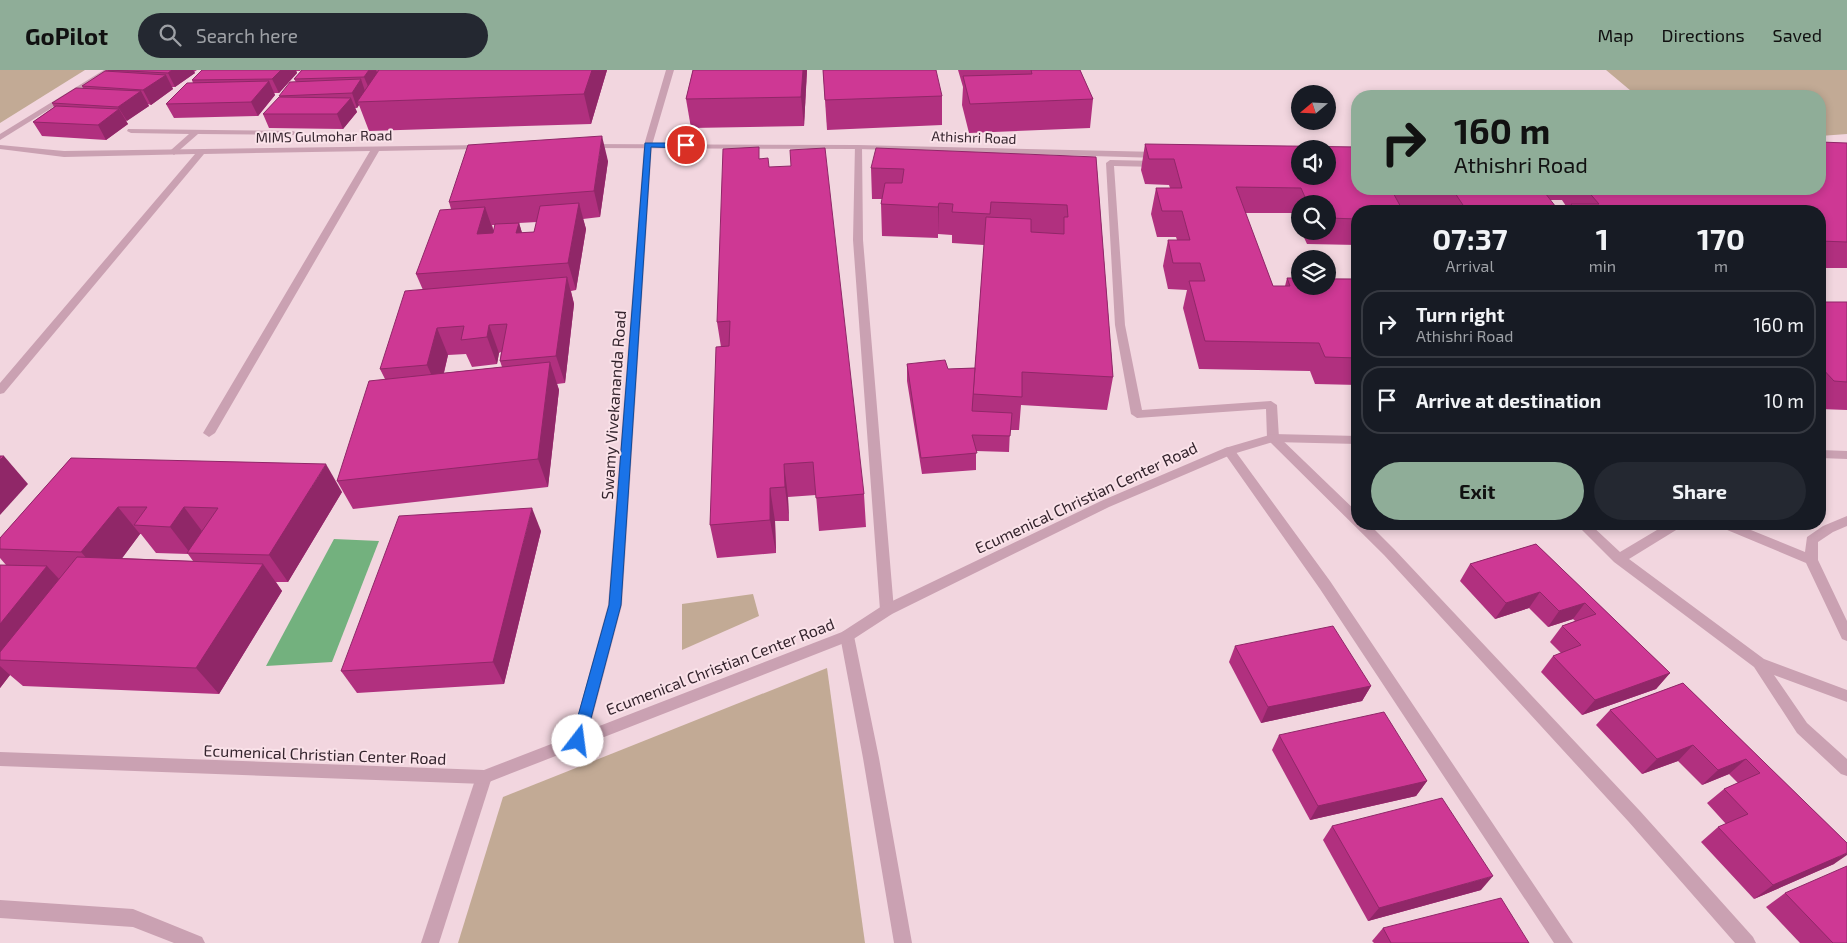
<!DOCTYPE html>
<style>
:root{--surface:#171b24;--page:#242831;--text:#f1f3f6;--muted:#9ea1a6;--line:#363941;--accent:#8fad98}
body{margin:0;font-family:"Exo 2",sans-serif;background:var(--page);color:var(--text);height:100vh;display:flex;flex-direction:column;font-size:19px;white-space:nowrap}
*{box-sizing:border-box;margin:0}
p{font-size:16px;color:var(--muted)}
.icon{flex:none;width:28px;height:28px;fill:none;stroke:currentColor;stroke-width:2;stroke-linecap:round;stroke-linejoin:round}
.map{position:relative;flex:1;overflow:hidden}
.details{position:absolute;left:1351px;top:135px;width:475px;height:325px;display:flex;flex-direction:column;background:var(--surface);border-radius:20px;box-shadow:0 2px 8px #0003}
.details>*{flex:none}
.top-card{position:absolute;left:1351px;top:20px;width:475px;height:105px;border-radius:20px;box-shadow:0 2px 8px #0003;background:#8fad98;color:#111;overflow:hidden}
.needle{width:32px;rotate:251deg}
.controls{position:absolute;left:1291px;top:15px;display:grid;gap:10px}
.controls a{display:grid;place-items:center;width:45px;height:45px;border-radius:50%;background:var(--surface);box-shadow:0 2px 8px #0003;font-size:25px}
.pin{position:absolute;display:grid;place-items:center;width:42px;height:42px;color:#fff;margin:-21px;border:2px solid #fff;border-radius:50%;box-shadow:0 1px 5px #0007}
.me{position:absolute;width:55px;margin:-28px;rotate:15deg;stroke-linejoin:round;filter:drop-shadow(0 0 4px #0008)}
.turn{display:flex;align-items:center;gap:18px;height:105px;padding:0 20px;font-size:22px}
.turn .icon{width:65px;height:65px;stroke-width:2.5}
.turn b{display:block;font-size:35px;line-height:42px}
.eta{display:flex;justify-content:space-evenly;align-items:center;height:85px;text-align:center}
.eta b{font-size:30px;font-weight:700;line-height:35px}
.primary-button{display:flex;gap:10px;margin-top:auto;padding:10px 20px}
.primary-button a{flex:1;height:58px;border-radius:30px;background:var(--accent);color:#111;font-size:20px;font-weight:700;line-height:58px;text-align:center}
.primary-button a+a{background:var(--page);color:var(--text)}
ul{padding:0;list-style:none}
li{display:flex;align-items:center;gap:15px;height:68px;margin:0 10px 8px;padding:0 10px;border:2px solid var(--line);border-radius:20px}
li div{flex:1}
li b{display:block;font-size:19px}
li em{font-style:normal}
header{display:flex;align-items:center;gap:30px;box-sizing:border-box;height:70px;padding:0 25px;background:var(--accent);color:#111}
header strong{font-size:24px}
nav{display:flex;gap:28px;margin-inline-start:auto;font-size:18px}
.search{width:350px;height:45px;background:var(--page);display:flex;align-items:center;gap:12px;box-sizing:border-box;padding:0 18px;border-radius:28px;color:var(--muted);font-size:19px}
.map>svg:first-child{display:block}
</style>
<header>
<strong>GoPilot</strong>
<div class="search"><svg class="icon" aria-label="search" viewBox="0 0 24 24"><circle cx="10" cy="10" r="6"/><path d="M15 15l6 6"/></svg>Search here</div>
<nav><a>Map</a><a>Directions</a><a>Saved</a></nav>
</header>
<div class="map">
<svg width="1847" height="873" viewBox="0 0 1847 873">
<rect width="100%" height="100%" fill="#f2d6df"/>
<g fill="#c2aa95">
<polygon points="0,0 85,0 0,53"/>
<polygon points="1606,0 1847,0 1847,64 1820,66 1820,26 1637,26"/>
<polygon points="753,524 759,546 682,580 682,534"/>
<polygon points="827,598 865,873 458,873 503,727"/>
</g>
<polygon fill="#73b17e" points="334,469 379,471 332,592 266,596"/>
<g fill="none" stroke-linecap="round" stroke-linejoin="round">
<g fill="#caa1b2" fill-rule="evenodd">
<polygon points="128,59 293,61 297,63 293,65 198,64 174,85 170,82 171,80 189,64 131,63 127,61"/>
<polygon points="855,75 862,77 863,170 894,540 892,544 887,545 882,544 880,540 853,170"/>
<polygon points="1110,90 1158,91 1162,94 1158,97 1114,96 1125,255 1142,340 1271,331 1277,335 1279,368 1277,371 1273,372 1267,368 1266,339 1137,348 1131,344 1115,255 1106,93"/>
<polygon points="847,560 852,562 854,566 879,688 912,873 894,873 863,688 840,566 842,562"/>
<polygon points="0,830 133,839 202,867 205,873 174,873 133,857 0,848"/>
</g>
<g fill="#caa1b2" fill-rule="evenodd">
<polygon points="104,0 113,0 0,70 0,64"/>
<polygon points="584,74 858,75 1159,82 1163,85 1159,88 858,79 587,78 583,76"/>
<polygon points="0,75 64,81 482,75 486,77 482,79 379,81 215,363 209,367 203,363 370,81 204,84 4,323 0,324 0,313 195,84 64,87 0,79"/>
<polygon points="1273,364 1277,365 1358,443 1358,454 1369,454 1394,479 1640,741 1753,867 1756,873 1735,873 1628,751 1384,485 1269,371 1267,368 1269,365"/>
<polygon points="1229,377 1233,378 1330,511 1573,873 1554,873 1320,519 1225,384 1223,381 1225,378"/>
<polygon points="1847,446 1847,456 1833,462 1818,472 1818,490 1847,551 1847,571 1842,569 1806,493 1720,457 1718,454 1736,454 1805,482 1807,467 1823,456"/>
<polygon points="1576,454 1590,454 1620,482 1667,454 1683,454 1681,457 1629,489 1764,589 1847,620 1847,632 1774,605 1807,653 1847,689 1847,706 1841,704 1797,663 1754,597 1614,492"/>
<polygon points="484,700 490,702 492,707 439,873 421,873 476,707 478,702"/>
</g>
<g fill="#caa1b2" fill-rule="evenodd">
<polygon points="666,0 674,0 652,75 622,535 589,660 842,562 882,536 1101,431 1225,378 1273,364 1358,366 1358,374 1273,372 1233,384 1109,437 892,544 852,570 484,714 0,696 0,682 484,700 572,666 608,535 644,75"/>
<polygon points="1820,380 1847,381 1847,389 1820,388"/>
</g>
</g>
<g fill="#b1307f" fill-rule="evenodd">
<polygon points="105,0 197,0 194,2 195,3 175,17 172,17 173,19 151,35 148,34 149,36 126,51 128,54 106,70 42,66 33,52 54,37 52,33 83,18 82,16 106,1"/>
<polygon points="202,0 301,0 300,1 296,1 297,3 279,23 274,23 275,25 258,46 174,48 166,34 193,13 192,10"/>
<polygon points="302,0 607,0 591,54 369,61 359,35 357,38 355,38 357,42 343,59 269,58 263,44 280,27 279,26 296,12 294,9"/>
<polygon points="693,0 807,0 804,56 691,58 686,29"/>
<polygon points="823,0 942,26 942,55 827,60"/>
<polygon points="958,0 1080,0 1093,29 1090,58 969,63 962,35 963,17"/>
<polygon points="1847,73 1847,198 1820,198 1820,141 1567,141 1568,139 1562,130 1550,130 1559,141 1358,141 1358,175 1307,174 1301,161 1328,161 1328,134 1300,134 1300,158 1294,143 1245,143 1273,216 1285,216 1287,208 1358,209 1358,315 1315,314 1310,301 1199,299 1183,238 1187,220 1168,219 1163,196 1168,170 1177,170 1176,167 1157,167 1151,144 1156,118 1170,118 1169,115 1145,114 1141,100 1145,74 1358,119 1820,119"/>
<polygon points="1096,87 1113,307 1107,340 1021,335 1019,360 1010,360 1009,382 976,381 976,400 922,404 907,311 907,294 948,299 975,298 984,175 952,173 952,165 938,164 938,168 882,166 881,134 882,129 872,129 871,98"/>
<polygon points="760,88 769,97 864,424 866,457 819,461 816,425 788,427 789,451 775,451 776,483 717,488 710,455 721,277 717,252"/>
<path d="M 608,91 L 600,147 L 583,149 L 586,159 L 576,220 L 571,221 L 574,234 L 565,313 L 557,314 L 559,320 L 548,417 L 353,439 L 337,411 L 385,309 L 380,299 L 423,220 L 416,204 L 451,139 L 449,132 ZM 537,152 L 534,162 L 522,163 L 519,153 ZM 492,155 L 495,155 L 494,161 ZM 501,282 L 500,291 L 502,297 L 444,303 L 448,285 L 466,284 L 472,297 L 497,294 L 499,283 Z"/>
<polygon points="1820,232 1847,232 1847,340 1820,339"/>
<path d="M 71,388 L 342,422 L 288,512 L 276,512 L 282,521 L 219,624 L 23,616 L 10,605 L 0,618 L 0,495 L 6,495 L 0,488 L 0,468 ZM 140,464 L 141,464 L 156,483 L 188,484 L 193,491 L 122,488 Z"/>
<polygon points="541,461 504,614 357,623 341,601"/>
<polygon points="1536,474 1670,603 1656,619 1582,645 1541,602 1553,586 1561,583 1550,572 1562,556 1575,551 1573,549 1548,557 1529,538 1495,549 1460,511 1470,494"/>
<polygon points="1235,576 1371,616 1362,631 1261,653 1229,592"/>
<polygon points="1683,613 1847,773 1834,794 1754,829 1701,772 1718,757 1726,754 1707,733 1724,719 1738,713 1729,704 1702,715 1678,691 1642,704 1596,655 1610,640"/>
<polygon points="1279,665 1427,711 1416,726 1310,750 1272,680"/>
<polygon points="1332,756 1481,820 1368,851 1323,770"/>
<polygon points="1785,823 1847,873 1800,873 1766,837"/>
<polygon points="1383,858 1529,873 1374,873 1372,871"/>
</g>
<g fill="#902768">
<polygon points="172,0 193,0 195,3 175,17 168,3"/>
<polygon points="281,0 296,0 297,3 279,23 272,9"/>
<polygon points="369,0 376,0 379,8 370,21 364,7"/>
<polygon points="592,0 607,0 591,54 584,24"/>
<polygon points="803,0 807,0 804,56 801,27"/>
<polygon points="166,5 173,19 151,35 143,20"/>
<polygon points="361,9 366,24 357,32 359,35 357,38 352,23"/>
<polygon points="269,11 275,25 258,46 251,32"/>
<polygon points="141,21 149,36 127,51 118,37"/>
<polygon points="351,28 357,42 343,59 337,44"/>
<polygon points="119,39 128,54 106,70 98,55"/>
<polygon points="602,66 608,91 600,147 594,121"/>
<polygon points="579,133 586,159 576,220 568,193"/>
<polygon points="939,133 938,164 938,168 938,137"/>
<polygon points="485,137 494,163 486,191 477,164"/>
<polygon points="519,153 527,179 516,163"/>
<polygon points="567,207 574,234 565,313 556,286"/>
<polygon points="489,255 499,283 497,294 487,267"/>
<polygon points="437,258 448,285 439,322 427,295"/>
<polygon points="550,292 559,320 548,417 538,389"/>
<polygon points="4,386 28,414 0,445 0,390"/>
<polygon points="326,394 342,422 288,512 269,485"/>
<polygon points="784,394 788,427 789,451 785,417"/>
<polygon points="770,418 775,451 776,483 770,450"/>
<polygon points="118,437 140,464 106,510 81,482"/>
<polygon points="184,437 205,465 190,483 170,457"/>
<polygon points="532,438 541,461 504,614 493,592"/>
<polygon points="263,494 282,521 219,624 196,598"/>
<polygon points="47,496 72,523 0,590 0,554"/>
<polygon points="1540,522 1529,538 1495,549 1506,533"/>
<polygon points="1585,533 1573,549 1548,557 1559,541"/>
<polygon points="0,596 10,605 0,618"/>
<polygon points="1670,603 1656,619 1582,645 1595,630"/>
<polygon points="1371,616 1362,631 1261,653 1268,637"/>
<polygon points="1693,675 1678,691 1642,704 1657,689"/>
<polygon points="1746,689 1729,704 1702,715 1718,700"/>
<polygon points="1427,711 1416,726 1310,750 1318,736"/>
<polygon points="1847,783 1847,785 1834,794 1754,829 1773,815"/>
<polygon points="1493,806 1481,820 1368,851 1379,838"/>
</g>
<g fill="#ce3894" stroke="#902768" fill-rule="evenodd">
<polygon points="108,0 172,0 168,3"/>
<polygon points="202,0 281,0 272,9 192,10"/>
<polygon points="302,0 369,0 364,7 294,9"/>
<polygon points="379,0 592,0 584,24 357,32"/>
<polygon points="693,0 803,0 801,27 686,29"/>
<polygon points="823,0 936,0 942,26 825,30"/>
<polygon points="1031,0 1080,0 1093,29 970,34 963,6 1032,4"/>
<polygon points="105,1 166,5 143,20 82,16"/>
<polygon points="361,9 352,23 279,26 290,12"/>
<polygon points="269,11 251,32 166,34 187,13"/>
<polygon points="76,18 141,21 118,37 52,33"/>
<polygon points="279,27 351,28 337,44 263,44"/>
<polygon points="56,36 119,39 98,55 33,52"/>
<polygon points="602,66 594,121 449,132 468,75"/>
<polygon points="1820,72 1847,73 1847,172 1820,171 1820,141 1576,141 1571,134 1599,134 1586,119 1820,119"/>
<path d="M 1145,74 L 1358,77 L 1358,119 L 1542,119 L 1559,141 L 1467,141 L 1453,120 L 1391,119 L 1403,141 L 1358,141 L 1358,149 L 1328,148 L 1328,134 L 1308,134 L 1301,118 L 1236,117 L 1273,216 L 1290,216 L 1287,208 L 1300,208 L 1300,216 L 1328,216 L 1328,209 L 1358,209 L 1358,288 L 1325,287 L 1319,273 L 1205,271 L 1189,211 L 1205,211 L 1200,193 L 1173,193 L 1168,170 L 1190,170 L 1182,141 L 1162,141 L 1156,118 L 1182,118 L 1174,89 L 1149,89 ZM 1300,79 L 1328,79 L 1328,106 L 1300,106 Z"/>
<polygon points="759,77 759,89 768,88 769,97 791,96 790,80 825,78 864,424 816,428 813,392 784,394 785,417 770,418 770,450 710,455 716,277 729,276 730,251 717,252 723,79"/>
<polygon points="876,78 1096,87 1113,307 1022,302 1022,327 973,324 986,147 1031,149 1031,162 1064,164 1064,147 1068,147 1067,135 991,132 990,144 952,142 953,134 939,133 938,137 881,134 885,113 902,113 904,99 871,98"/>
<polygon points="579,133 568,193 416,204 440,140 485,137 477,164 493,163 495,154 519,153 516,163 534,162 540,136"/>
<polygon points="567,207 556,286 500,291 507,254 489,255 487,267 461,270 464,256 437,258 427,295 380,299 405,221"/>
<polygon points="1820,232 1847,232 1847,312 1834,311 1820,296"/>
<polygon points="945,290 948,299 975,298 972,341 1012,343 1010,366 972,365 977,383 921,388 907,294"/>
<polygon points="550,292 538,389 337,411 369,311"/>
<polygon points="0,386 4,386 0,390"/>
<polygon points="71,388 326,394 269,485 187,483 218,438 184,437 170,457 134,455 147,437 118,437 81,482 0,479 0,468"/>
<polygon points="532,438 493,592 341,601 399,446"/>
<polygon points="1536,474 1670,603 1595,630 1553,586 1581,575 1562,556 1596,544 1585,533 1559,541 1540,522 1506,533 1470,494"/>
<polygon points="77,487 263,494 196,598 0,590 0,582"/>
<polygon points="0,495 47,496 0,554"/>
<polygon points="1333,556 1371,616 1268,637 1235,576"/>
<polygon points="1683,613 1847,773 1847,783 1773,815 1718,757 1748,744 1724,719 1760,703 1746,689 1718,700 1693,675 1657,689 1610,640"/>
<polygon points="1384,642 1427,711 1318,736 1279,665"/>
<polygon points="1442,728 1493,806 1379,838 1332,756"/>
<polygon points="1847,796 1847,873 1833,873 1785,823"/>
<polygon points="1501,828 1529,873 1391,873 1383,858"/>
</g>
<polygon fill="#1a73e8" stroke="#114b97" points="645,73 686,73 690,75 686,78 651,77 621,535 585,671 583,675 578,677 573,675 571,671 609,535"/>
<g text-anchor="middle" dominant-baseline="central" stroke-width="4" stroke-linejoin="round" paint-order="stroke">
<g font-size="14" fill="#34242d" stroke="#fae2e9">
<text transform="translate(324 66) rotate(-1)">MIMS Gulmohar Road</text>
<text transform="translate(974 67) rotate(2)">Athishri Road</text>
</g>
<g font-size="16" fill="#34242d" stroke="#fae2e9">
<text transform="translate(613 335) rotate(-86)">Swamy Vivekananda Road</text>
<text transform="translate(1086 427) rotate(-25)">Ecumenical Christian Center Road</text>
<text transform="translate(720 596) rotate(-21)">Ecumenical Christian Center Road</text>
<text transform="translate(325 684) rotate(2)">Ecumenical Christian Center Road</text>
</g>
</g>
</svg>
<div class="controls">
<a><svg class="needle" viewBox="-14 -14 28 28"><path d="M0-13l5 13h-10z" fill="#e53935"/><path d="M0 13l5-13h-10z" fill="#9ea1a6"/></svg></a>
<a><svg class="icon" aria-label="sound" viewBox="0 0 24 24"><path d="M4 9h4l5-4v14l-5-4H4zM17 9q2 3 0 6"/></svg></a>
<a><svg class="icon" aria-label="search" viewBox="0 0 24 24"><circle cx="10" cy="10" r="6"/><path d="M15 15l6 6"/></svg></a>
<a><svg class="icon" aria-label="layers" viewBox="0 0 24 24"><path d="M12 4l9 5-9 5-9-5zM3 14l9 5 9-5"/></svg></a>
</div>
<div class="pin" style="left:686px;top:75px;background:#d93025"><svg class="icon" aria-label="arrive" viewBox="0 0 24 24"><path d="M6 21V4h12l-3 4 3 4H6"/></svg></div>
<svg class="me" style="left:578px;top:671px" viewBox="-20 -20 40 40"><circle r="19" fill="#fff"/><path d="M0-13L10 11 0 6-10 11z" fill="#1a73e8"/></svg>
<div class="top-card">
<div class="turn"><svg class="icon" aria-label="right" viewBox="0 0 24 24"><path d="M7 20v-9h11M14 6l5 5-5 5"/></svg><div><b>160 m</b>Athishri Road</div></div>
</div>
<section class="details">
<div class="eta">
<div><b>07:37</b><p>Arrival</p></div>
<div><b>1</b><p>min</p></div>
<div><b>170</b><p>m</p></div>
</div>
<ul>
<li><svg class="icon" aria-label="right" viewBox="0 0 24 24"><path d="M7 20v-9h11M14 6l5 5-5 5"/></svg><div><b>Turn right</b><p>Athishri Road</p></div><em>160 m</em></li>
<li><svg class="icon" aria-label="arrive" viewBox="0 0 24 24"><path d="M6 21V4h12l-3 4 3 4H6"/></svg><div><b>Arrive at destination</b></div><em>10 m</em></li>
</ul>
<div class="primary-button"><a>Exit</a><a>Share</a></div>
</section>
</div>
